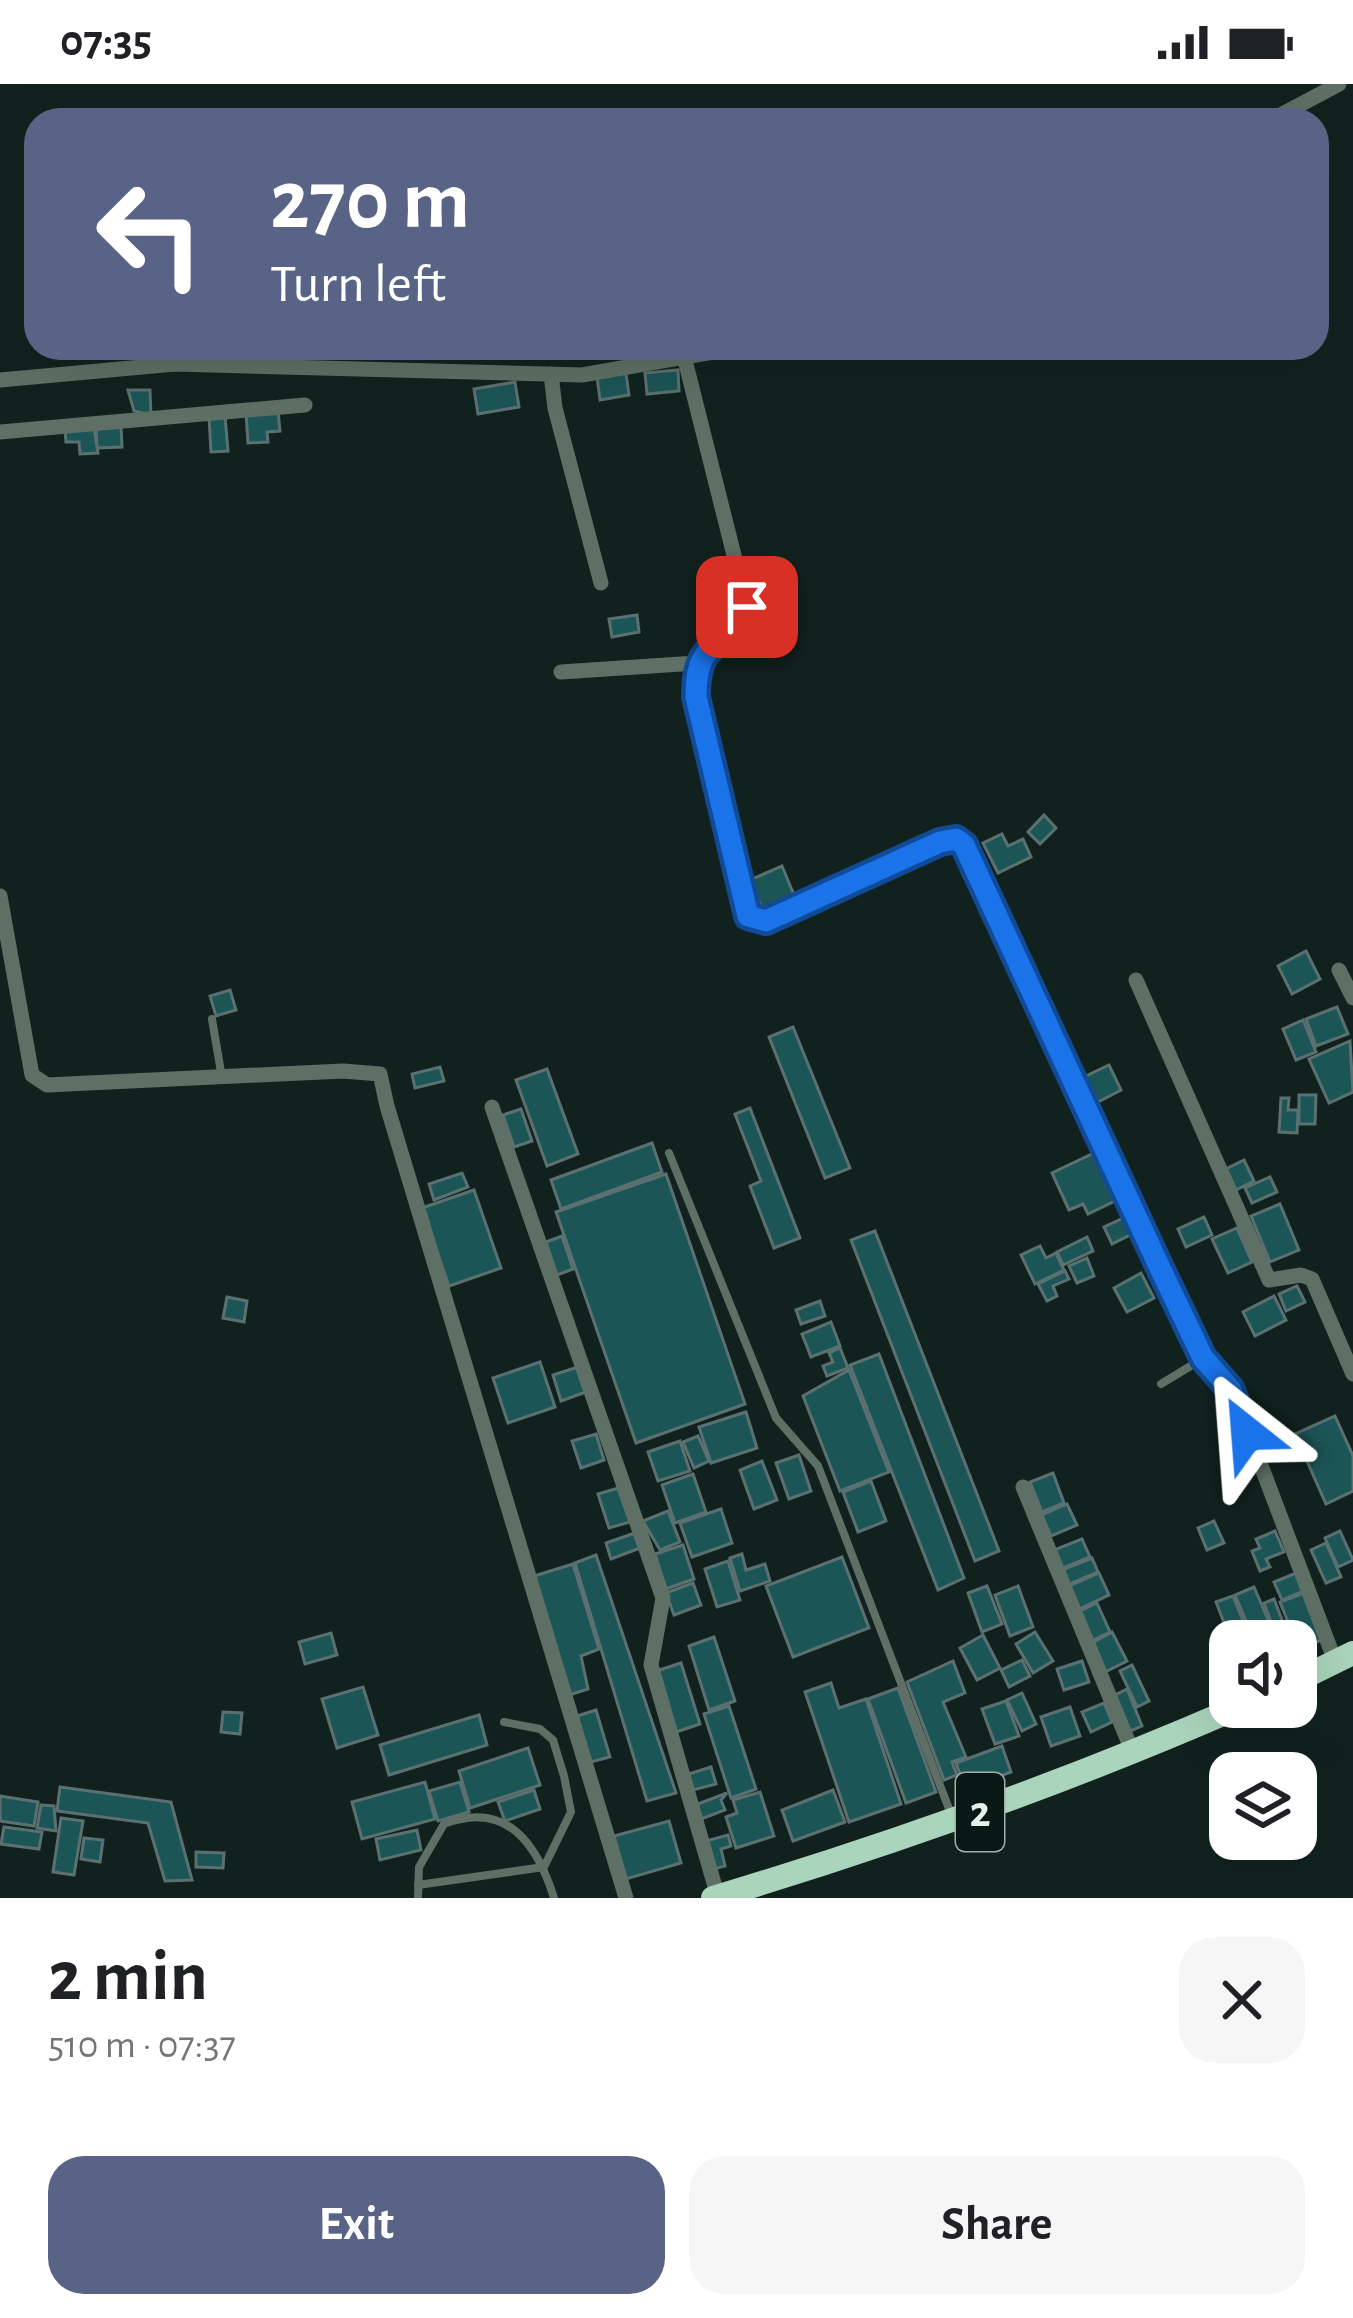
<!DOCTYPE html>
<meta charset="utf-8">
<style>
:root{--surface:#fff;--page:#f6f6f6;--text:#202124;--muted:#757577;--accent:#596386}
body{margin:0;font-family:"Alegreya Sans",sans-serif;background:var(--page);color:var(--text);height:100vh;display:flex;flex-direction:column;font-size:45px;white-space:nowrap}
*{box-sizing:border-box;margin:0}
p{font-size:39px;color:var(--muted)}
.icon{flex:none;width:66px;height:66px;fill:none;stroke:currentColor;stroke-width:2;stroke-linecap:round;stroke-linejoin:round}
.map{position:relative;height:1814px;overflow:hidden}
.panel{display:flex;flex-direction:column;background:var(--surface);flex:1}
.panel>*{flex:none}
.top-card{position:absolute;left:24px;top:24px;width:1305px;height:252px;border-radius:36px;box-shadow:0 12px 48px #0002;background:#596386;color:#fff;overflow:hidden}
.fabs{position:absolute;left:1209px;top:1536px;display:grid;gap:24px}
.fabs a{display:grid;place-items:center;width:108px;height:108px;border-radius:24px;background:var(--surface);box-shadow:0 12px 48px #0002;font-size:60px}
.pin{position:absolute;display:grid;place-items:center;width:102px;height:102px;color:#fff;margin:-51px;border-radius:24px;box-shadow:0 6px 18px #0006}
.me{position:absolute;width:132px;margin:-66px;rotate:332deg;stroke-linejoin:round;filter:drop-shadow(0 0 9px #0008)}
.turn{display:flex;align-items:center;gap:42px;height:252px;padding:0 48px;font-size:54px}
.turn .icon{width:156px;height:156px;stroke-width:2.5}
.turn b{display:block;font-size:84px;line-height:102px}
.round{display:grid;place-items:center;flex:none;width:126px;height:126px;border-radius:36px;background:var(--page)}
.headline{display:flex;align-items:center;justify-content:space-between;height:204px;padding:0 48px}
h1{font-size:72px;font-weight:600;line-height:90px}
.button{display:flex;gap:24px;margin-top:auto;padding:24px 48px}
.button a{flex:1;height:138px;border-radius:36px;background:var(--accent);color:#fff;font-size:48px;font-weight:600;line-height:138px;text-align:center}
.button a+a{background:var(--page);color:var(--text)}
.status{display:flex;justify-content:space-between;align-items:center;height:84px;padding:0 60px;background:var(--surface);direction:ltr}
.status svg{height:33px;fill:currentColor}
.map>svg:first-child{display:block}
</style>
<div class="status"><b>07:35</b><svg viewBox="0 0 49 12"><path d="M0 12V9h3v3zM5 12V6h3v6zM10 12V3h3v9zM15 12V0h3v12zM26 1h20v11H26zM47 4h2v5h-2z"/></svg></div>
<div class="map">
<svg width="1353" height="1814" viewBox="0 0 1353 1814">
<rect width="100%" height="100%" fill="#11221e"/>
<g fill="#1c5556" stroke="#5b7070" stroke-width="3">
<polygon points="678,286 679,307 647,310 645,289"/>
<polygon points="626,289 629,311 600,316 597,293"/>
<polygon points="515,298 519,323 478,330 474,305"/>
<polygon points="128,306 150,306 151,331 134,327"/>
<polygon points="278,327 280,347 267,348 268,358 248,359 246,329"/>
<polygon points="225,332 228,367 211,368 209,333"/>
<polygon points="121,343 122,363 97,364 96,344"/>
<polygon points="94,344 98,369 80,370 79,358 66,358 65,346"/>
<polygon points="729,493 743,537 715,546 701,503"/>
<polygon points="781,508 785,526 761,532 757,513"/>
<polygon points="637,531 639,548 612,553 609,535"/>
<polygon points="1044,731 1056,744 1040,760 1028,748"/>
<polygon points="1002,750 1008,762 1023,755 1031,773 998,789 983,759"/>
<polygon points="782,782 794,811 762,825 750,796"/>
<polygon points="1306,867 1320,895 1292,910 1278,882"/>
<polygon points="230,906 236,926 216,932 210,912"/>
<polygon points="1337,923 1348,950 1316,962 1306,935"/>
<polygon points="1303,936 1316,968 1296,976 1283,945"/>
<polygon points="793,943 850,1084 825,1094 769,953"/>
<polygon points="1350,957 1353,1008 1329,1019 1309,975"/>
<polygon points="1109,981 1121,1006 1096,1019 1084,993"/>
<polygon points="440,983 444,997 415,1004 412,990"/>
<polygon points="547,985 578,1070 547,1082 516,996"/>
<polygon points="1299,1011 1316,1011 1315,1040 1299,1040"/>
<polygon points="1281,1014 1289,1014 1288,1026 1298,1026 1297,1049 1279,1048"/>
<polygon points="750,1024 800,1154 774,1164 750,1102 761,1097 735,1030"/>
<polygon points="521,1025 532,1057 514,1063 503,1031"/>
<polygon points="652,1059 662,1088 561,1125 551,1096"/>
<polygon points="1094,1069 1117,1116 1088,1130 1083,1120 1069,1126 1052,1089"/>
<polygon points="1244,1076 1254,1097 1236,1106 1226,1085"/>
<polygon points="462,1089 468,1103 434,1116 429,1100"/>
<polygon points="666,1090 745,1320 636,1359 556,1128"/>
<polygon points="1270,1093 1277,1108 1252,1119 1245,1104"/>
<polygon points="474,1106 501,1184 449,1202 422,1124"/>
<polygon points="1280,1120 1299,1166 1270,1178 1251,1132"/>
<polygon points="1130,1131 1138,1147 1112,1160 1104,1143"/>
<polygon points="1204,1133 1212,1151 1186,1163 1178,1145"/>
<polygon points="1237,1144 1252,1178 1228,1189 1212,1155"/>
<polygon points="875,1147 999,1467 975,1477 851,1156"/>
<polygon points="562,1152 573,1185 557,1191 546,1158"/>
<polygon points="1087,1153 1093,1167 1063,1181 1057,1168"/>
<polygon points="1040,1162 1046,1174 1056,1169 1064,1186 1035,1200 1021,1171"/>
<polygon points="1087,1174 1094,1192 1077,1199 1069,1182"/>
<polygon points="1065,1187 1069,1195 1053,1202 1057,1212 1047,1217 1038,1200"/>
<polygon points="1141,1189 1154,1214 1127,1228 1114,1204"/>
<polygon points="1297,1202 1305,1218 1286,1227 1279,1210"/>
<polygon points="1274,1212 1286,1236 1255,1252 1243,1228"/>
<polygon points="227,1213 247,1217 244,1238 223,1234"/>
<polygon points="820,1217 825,1232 801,1240 796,1226"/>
<polygon points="831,1238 840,1262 811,1273 802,1250"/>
<polygon points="840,1264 848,1284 827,1292 823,1282 833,1278 829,1269"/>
<polygon points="879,1270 964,1494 938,1506 850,1281"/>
<polygon points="540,1278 555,1323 508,1339 493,1294"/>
<polygon points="578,1283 586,1308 561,1317 553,1291"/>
<polygon points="849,1286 889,1388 840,1407 803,1312"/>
<polygon points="746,1328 757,1364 711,1379 699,1343"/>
<polygon points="1335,1332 1353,1372 1353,1407 1326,1420 1295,1350"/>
<polygon points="596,1350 604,1376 581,1384 572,1357"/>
<polygon points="698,1352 709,1377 694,1384 683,1358"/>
<polygon points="680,1357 690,1387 658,1397 648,1368"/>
<polygon points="799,1371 811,1407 789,1415 776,1379"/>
<polygon points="762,1377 777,1416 754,1425 740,1386"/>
<polygon points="1053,1389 1064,1419 1042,1428 1030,1398"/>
<polygon points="693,1390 706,1428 675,1439 662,1401"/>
<polygon points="871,1397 886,1437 858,1448 843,1408"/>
<polygon points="618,1404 630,1438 609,1444 598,1410"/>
<polygon points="1067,1420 1077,1441 1051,1452 1042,1431"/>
<polygon points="721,1425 732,1459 692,1473 680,1439"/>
<polygon points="668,1427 680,1458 660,1466 643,1437"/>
<polygon points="1214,1437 1224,1459 1207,1466 1198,1444"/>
<polygon points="1275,1447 1284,1468 1266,1475 1270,1483 1260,1487 1252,1467 1260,1464 1256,1455"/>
<polygon points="1340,1447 1353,1476 1338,1483 1325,1454"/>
<polygon points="635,1449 640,1464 611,1475 606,1459"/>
<polygon points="1082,1455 1090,1473 1061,1485 1054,1466"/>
<polygon points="1326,1459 1341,1493 1326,1499 1311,1466"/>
<polygon points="683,1461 694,1495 666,1505 655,1470"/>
<polygon points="742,1470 746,1486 765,1480 770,1497 740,1507 730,1474"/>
<polygon points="596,1471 676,1709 647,1717 575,1479"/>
<polygon points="842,1473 869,1544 793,1573 766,1502"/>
<polygon points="1092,1474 1098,1488 1068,1501 1062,1486"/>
<polygon points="728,1477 740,1516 717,1523 705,1485"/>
<polygon points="573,1480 599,1565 581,1572 588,1605 569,1611 531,1493"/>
<polygon points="1099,1489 1109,1511 1077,1526 1067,1503"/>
<polygon points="1296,1489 1304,1507 1282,1516 1274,1498"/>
<polygon points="693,1499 701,1521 674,1531 666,1509"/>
<polygon points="987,1502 1002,1540 982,1548 968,1509"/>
<polygon points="1018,1502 1033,1543 1010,1552 995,1511"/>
<polygon points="1254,1503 1269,1538 1250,1546 1235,1511"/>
<polygon points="1304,1509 1322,1556 1299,1565 1280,1518"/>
<polygon points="1233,1512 1251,1557 1231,1557 1216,1518"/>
<polygon points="1274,1515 1290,1557 1278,1557 1264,1519"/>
<polygon points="1097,1519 1110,1548 1091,1557 1078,1528"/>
<polygon points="1035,1548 1053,1577 1033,1589 1016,1560"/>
<polygon points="1112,1548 1127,1577 1105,1588 1090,1560"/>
<polygon points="331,1549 337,1571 305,1580 299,1558"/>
<polygon points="983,1551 1000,1584 977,1596 960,1564"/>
<polygon points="714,1553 735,1617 709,1626 689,1562"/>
<polygon points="1022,1576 1030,1592 1009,1603 1001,1586"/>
<polygon points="953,1577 965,1609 943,1618 966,1673 952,1678 957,1691 944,1696 907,1598"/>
<polygon points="1082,1577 1089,1598 1064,1606 1057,1585"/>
<polygon points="681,1579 700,1640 673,1649 653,1588"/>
<polygon points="1132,1581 1149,1617 1137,1623 1120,1587"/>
<polygon points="831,1599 839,1624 866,1615 901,1720 849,1738 805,1608"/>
<polygon points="363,1603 378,1651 337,1664 322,1615"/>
<polygon points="898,1604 936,1708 906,1719 868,1615"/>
<polygon points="1127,1605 1142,1642 1128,1648 1113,1612"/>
<polygon points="1022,1609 1036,1640 1022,1647 1007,1616"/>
<polygon points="1006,1617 1019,1652 995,1660 982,1625"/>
<polygon points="1104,1619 1112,1638 1091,1648 1082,1628"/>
<polygon points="729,1622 756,1705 731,1714 704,1630"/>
<polygon points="1070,1623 1080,1652 1051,1662 1041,1633"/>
<polygon points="596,1626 610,1673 587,1679 574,1633"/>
<polygon points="223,1628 242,1629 240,1650 221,1648"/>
<polygon points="479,1631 487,1661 389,1691 380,1661"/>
<polygon points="1002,1662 1011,1688 965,1705 956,1679"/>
<polygon points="528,1664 540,1701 470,1724 459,1687"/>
<polygon points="711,1683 716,1700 693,1706 689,1690"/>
<polygon points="425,1698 435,1735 362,1755 352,1718"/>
<polygon points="460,1698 469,1728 438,1737 429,1707"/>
<polygon points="60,1703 171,1718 192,1796 165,1797 148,1739 57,1727"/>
<polygon points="534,1706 540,1725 505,1737 498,1718"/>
<polygon points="833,1706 845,1738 793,1757 782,1726"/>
<polygon points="760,1708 774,1752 736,1764 726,1733 737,1729 733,1716"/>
<polygon points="727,1709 721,1716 725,1726 701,1735 695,1721"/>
<polygon points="0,1712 38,1718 34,1742 0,1737"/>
<polygon points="41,1721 54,1722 56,1747 37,1744"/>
<polygon points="61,1734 83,1737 74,1791 53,1788"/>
<polygon points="669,1737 681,1779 626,1795 614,1752"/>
<polygon points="4,1743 42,1748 39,1765 1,1760"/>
<polygon points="417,1746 421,1766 380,1776 376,1755"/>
<polygon points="728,1751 731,1762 721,1765 725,1782 714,1785 706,1757"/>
<polygon points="84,1754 103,1756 100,1778 81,1775"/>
<polygon points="196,1768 224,1769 223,1784 196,1783"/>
</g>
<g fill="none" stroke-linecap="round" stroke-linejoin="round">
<g stroke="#5e7065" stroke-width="8">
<polyline points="212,935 222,994"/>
<polyline points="669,1069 776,1334 818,1382 951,1730"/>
<polyline points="1161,1300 1202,1275"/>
<polyline points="418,1801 544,1783 571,1728 564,1692 553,1656 540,1645 504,1638"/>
<path d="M 418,1814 L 419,1783 L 444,1740 C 506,1716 537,1759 554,1814"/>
</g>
<g stroke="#5e7065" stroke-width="15">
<polyline points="1271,36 1339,0"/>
<path d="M 685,276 L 747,523 L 741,544 C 706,564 696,571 696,613 L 748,832 L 766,837 L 940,758 L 956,755 L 965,761 L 1203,1274 L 1237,1318 L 1335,1577"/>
<polyline points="551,290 555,324 601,499"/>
<polyline points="0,296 175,280 582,291 736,264"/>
<polyline points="0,348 305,321"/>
<polyline points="561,588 696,579"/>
<polyline points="0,812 32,991 47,1001 343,987 380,990 387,1022 626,1814"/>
<polyline points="1339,886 1353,914"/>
<polyline points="1136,896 1269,1196 1301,1191 1312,1195 1353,1290"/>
<polyline points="492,1023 663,1514 651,1581 718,1813"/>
<polyline points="1023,1403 1133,1669"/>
</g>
<g stroke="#abd4bc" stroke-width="24">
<polyline points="1296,1597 1353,1569"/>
<path d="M 713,1814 C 893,1760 1067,1698 1239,1623"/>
</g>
</g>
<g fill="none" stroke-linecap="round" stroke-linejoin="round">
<defs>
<path id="route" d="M 747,523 L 741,544 C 706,564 696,572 696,613 L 748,832 L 766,837 L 940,758 L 956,755 L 964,761 L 1160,1184 L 1203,1274 L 1231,1306 L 1247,1349"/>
</defs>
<use href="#route" stroke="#114b97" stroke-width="30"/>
<use href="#route" stroke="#1a73e8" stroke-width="21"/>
</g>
<g text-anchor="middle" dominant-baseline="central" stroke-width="12" stroke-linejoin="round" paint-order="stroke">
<rect fill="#071815" stroke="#a2afac" stroke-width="3" x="956" y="1689" width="48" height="78" rx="9"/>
<g font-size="45" font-weight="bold" fill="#e5f0ed">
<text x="980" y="1728">2</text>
</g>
</g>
</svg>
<div class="fabs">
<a><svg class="icon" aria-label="sound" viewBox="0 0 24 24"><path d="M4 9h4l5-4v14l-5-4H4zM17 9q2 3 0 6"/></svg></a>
<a><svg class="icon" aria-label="layers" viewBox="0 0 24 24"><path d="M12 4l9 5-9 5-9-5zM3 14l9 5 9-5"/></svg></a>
</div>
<div class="pin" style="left:747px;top:523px;background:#d93025"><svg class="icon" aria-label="arrive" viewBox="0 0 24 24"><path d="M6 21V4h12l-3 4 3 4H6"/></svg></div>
<svg class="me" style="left:1247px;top:1349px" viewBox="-20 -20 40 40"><path d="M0-17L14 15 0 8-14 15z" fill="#1a73e8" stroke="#fff" stroke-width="4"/></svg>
<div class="top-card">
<div class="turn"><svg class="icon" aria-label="left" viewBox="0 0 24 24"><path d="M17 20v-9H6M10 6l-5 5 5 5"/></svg><div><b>270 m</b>Turn left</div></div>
</div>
</div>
<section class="panel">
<div class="headline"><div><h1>2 min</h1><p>510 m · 07:37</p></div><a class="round"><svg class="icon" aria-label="close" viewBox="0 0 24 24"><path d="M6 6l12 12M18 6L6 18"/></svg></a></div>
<div class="button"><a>Exit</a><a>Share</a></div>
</section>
